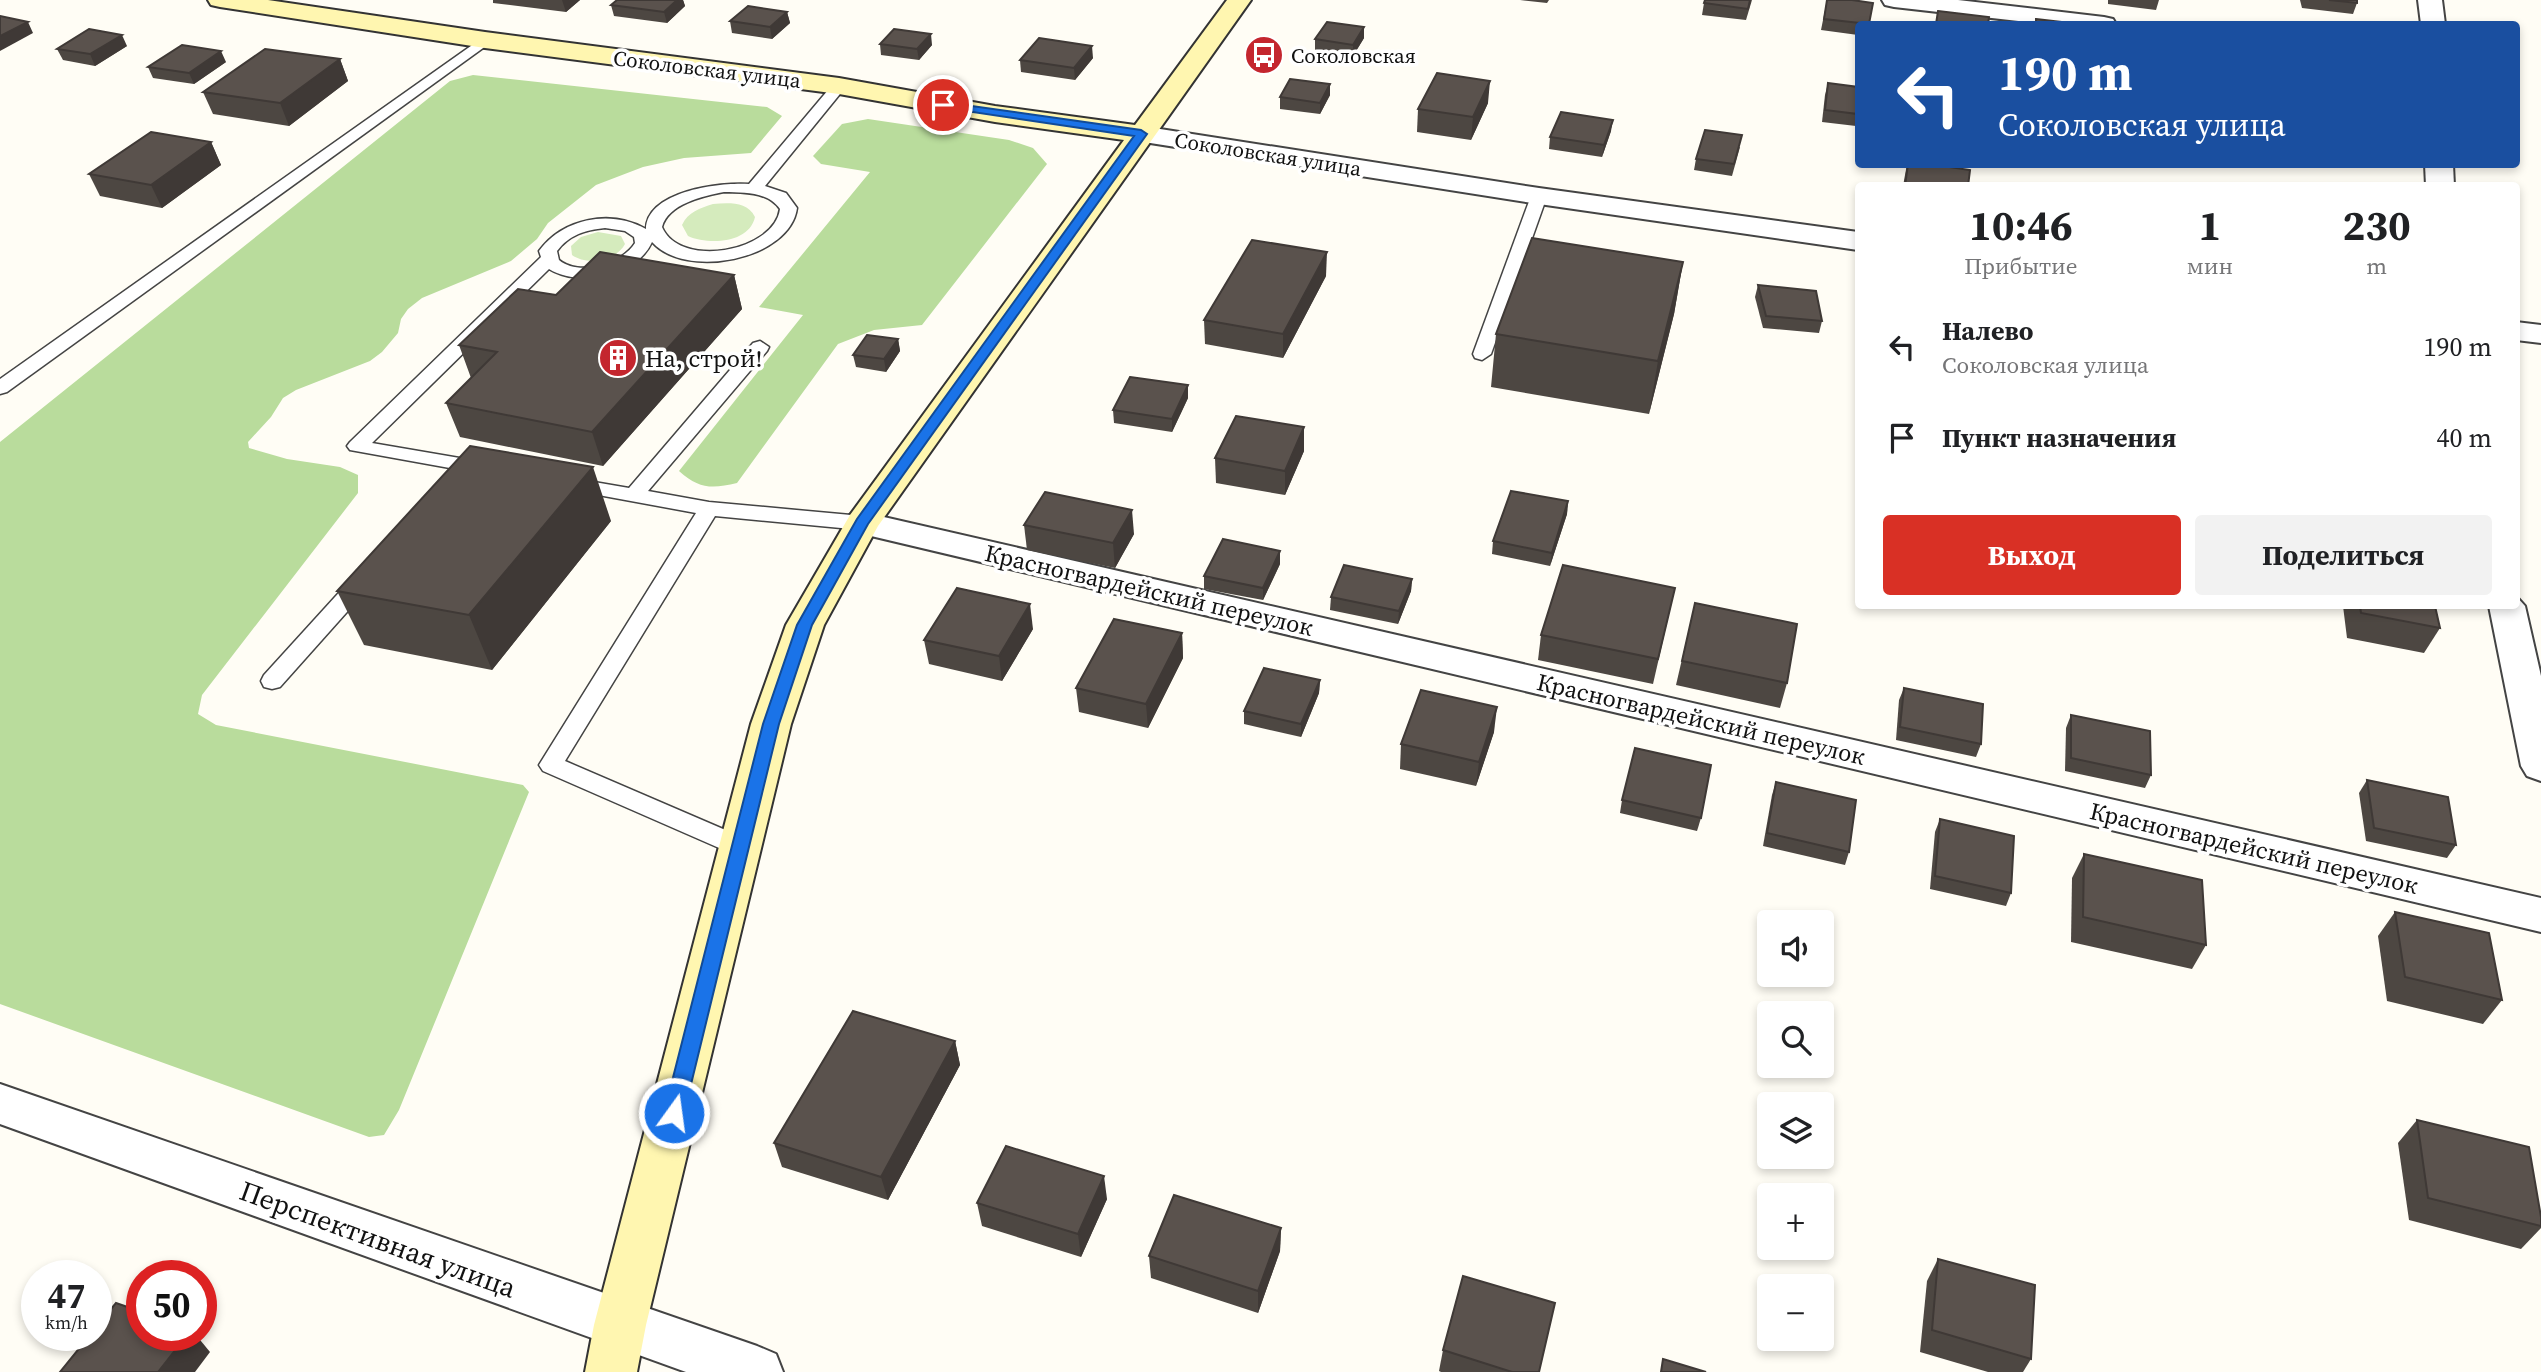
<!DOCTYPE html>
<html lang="ru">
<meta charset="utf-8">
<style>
:root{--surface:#fff;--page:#f2f2f2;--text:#202124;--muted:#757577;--accent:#d93025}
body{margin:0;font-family:"Source Serif 4",serif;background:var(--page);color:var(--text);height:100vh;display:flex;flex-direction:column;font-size:26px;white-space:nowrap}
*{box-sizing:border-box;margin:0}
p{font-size:23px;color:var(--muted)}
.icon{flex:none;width:38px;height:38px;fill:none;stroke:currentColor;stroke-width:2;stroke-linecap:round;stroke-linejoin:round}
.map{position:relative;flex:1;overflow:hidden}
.details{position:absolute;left:1855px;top:182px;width:665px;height:427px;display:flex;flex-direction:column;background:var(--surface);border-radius:7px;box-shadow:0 4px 10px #0003}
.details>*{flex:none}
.top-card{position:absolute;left:1855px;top:21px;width:665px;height:147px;border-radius:7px;box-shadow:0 4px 10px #0003;background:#1a4fa0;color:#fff;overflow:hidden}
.fabs{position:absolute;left:1757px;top:910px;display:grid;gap:14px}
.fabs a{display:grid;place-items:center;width:77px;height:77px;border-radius:7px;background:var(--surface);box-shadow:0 4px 10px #0003;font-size:35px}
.speed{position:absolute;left:21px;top:1260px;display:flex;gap:14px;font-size:35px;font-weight:700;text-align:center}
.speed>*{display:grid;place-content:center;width:91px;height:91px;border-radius:50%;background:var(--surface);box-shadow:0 4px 10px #0003;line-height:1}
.speed small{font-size:18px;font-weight:400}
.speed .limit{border:10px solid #d22;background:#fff;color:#111}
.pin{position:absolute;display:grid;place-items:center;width:60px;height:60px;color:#fff;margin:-30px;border:4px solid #fff;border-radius:50%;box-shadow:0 2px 7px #0007}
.me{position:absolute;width:77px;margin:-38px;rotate:14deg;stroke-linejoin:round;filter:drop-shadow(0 0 5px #0008)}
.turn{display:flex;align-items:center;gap:24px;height:147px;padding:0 28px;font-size:32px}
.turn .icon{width:91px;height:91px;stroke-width:2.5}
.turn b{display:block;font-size:49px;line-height:60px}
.eta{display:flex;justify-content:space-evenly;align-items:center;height:119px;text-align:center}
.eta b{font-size:42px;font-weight:700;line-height:49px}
.action{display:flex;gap:14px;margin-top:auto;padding:14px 28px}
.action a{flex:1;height:80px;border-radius:7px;background:var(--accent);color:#fff;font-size:28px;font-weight:700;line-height:80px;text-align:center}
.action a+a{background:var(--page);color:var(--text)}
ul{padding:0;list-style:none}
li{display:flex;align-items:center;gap:21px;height:91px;padding:0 28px}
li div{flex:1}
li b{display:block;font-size:26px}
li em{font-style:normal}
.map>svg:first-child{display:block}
</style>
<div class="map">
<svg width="2541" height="1372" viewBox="0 0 2541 1372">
<rect width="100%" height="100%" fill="#fffdf5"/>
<g fill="#d5ebbd">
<path d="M 713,204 C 728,203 747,201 755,217 C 749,244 708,245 688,236 L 682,225 C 688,212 700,208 713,204 Z"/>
<path d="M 598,232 L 621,236 L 625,244 C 616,261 587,266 572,255 L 571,246 L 581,237 Z"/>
</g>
<g fill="#b9dc9c">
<polygon points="473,75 767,107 782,116 751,153 684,158 643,167 596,185 548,223 537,239 511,261 422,298 408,309 401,319 398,333 382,352 370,361 296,390 283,398 271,417 248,442 249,448 287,459 340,467 358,475 358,493 202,695 198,714 216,725 523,785 529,792 399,1110 384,1135 369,1137 0,1004 0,442 450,81"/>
<path d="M 868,119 L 1009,140 L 1033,148 L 1047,164 L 922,325 L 874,330 L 838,344 L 737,483 C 712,489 699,489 679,471 L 803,315 L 759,307 L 870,172 L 821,164 L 813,156 L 842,124 Z"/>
</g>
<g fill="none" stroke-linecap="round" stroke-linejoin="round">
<defs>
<g id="lane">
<polygon points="485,36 490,37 492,40 490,43 7,392 0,394 0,379"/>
<path d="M 839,81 L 847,86 L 844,89 L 765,186 L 786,193 L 797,208 C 790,260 685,280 652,242 C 637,276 580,288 549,269 L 372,443 L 483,462 L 490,464 L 493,468 L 490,472 L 483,474 L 350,450 L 347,446 L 350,442 L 541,257 L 539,251 C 563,218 611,209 646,229 C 647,191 720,182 749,184 L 834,83 ZM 724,192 C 744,193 767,191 780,209 C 774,252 680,269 662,227 C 668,204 703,196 724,192 ZM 605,228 L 625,231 L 634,237 L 635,243 C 622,264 579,277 559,260 L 557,251 C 569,235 585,230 605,228 Z"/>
<polygon points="1539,191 1547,196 1491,354 1482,360 1475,358 1473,354 1531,196"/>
<polygon points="760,341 769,347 767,351 648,491 709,502 862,516 869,518 872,523 869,528 862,530 715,516 565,761 751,841 754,848 751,855 742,858 543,771 539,765 696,513 571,490 564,489 561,484 564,479 571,478 629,488 753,343"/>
<polygon points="363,573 371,575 374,580 371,585 280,687 272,689 264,687 261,681 264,675 355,575"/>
</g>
<g id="street">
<polygon points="1882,0 1958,0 2104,17 2113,19 2116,24 2044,24 1894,7 1885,5"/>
<polygon points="2418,0 2442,0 2445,24 2421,24"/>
<polygon points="1141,126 1539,188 1858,232 1858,250 1539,204 1131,140 1128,134 1131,128"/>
<polygon points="2425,164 2453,164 2454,186 2426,186"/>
<polygon points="2516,322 2541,325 2541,343 2516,340"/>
<polygon points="862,512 2541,898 2541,932 850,531 844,523 850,515"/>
<polygon points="2516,596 2525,606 2541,676 2541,781 2527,776 2521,766 2489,606 2516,606"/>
<polygon points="0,1084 757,1346 776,1354 783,1372 686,1372 0,1124"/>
</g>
<polygon id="secondary" points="208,0 268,0 485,32 839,78 995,106 1135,125 1227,0 1251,0 878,526 824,625 791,724 646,1325 637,1372 585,1372 594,1325 751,724 786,625 850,515 1124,140 995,122 839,94 485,48 220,7 211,5"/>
</defs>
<use href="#lane" stroke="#444" stroke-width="3"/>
<use href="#street" stroke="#444" stroke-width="4"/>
<use href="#secondary" stroke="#333" stroke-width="4"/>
<use href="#lane" fill="#fff" fill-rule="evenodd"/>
<use href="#street" fill="#fff" fill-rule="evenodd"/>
<use href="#secondary" fill="#fff6b0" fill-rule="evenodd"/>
</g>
<g fill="#4d4742">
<polygon points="493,0 580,0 566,12 493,3"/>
<polygon points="617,0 683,0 685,6 667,23 614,16 611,5"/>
<polygon points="1520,0 1549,0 1547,3"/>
<polygon points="1752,0 1746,20 1702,15 1704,3"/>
<polygon points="1827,0 1869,24 1858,24 1858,35 1821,30"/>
<polygon points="2108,0 2159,0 2156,10 2108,4"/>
<polygon points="2300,0 2357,0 2357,3 2353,14 2302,8"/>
<polygon points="787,12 790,23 772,39 732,33 730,21"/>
<polygon points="1364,27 1364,38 1353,56 1315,51 1315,39"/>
<polygon points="880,44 932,45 919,60 881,55"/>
<polygon points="127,46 95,66 63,60 57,49"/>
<polygon points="1093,58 1075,80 1021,72 1020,60"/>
<polygon points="340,59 348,81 289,126 213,114 203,92"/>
<polygon points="226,62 194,84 153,78 148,67"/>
<polygon points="1828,83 1858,87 1858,117 1856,126 1822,122 1825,95"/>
<polygon points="1330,84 1330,95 1320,114 1280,109 1280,97"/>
<polygon points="1488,103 1471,140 1417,132 1418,109"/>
<polygon points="1611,131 1602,157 1549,149 1550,137"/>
<polygon points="211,142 221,165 162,208 100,196 89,174"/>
<polygon points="1740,147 1732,176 1694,170 1696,159"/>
<polygon points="1907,164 1968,186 1903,186"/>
<polygon points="1683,262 1674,314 1649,414 1491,387 1496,334"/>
<polygon points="734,275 742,309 603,466 460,437 446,403 471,378 459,345 556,295"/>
<polygon points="1326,276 1283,358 1205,344 1204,320"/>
<polygon points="1758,285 1822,321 1819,333 1763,328 1755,297"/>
<polygon points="898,339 900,351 886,372 856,367 853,355"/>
<polygon points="1188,398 1172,432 1114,423 1113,410"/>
<polygon points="1304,427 1304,451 1285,495 1216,483 1215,458"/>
<polygon points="1568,501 1567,514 1550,566 1492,554 1493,541"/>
<polygon points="611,521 492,670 364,645 337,591"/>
<polygon points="1024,525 1134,534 1115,568 1027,550"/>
<polygon points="1280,564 1263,600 1204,589 1204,576"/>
<polygon points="1412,579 1411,591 1398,624 1330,610 1331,597"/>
<polygon points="1675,588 1653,684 1538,660 1541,635"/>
<polygon points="1695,603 1787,683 1780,708 1676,685"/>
<polygon points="2343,606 2435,606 2440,628 2424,653 2347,638"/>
<polygon points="1033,629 1002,681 929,664 924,640"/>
<polygon points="1182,633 1183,658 1148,728 1079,712 1076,688"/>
<polygon points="1320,680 1319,693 1301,737 1244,724 1244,711"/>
<polygon points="1904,688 1981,744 1976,757 1896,740 1899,700"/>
<polygon points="2071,715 2151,775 2145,788 2065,771 2066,728"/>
<polygon points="1494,732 1476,786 1400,769 1401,744"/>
<polygon points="2367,780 2456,845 2447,858 2366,841 2359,793"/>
<polygon points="1776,782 1849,852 1845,865 1763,846 1772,795"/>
<polygon points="1622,800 1701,818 1697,831 1620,813"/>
<polygon points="1940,819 2011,893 2006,906 1930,889 1935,832"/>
<polygon points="2084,854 2206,945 2192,969 2071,942 2072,878"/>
<polygon points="2395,912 2502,1000 2483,1024 2387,1001 2378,936"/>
<polygon points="955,1041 960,1065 888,1200 782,1167 774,1143"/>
<polygon points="2417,1120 2541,1217 2541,1228 2521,1249 2409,1220 2398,1143"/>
<polygon points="1107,1199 1081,1257 982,1226 977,1203"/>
<polygon points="1281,1228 1280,1251 1258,1313 1151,1278 1149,1256"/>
<polygon points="1938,1259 2031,1359 2023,1372 1988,1372 1920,1352 1927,1281"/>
<polygon points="1443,1350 1539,1372 1441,1372 1439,1371"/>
</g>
<g fill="#3f3936">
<polygon points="562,0 580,0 566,12"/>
<polygon points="677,0 683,0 685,6 667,23 664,12"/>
<polygon points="787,12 790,23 772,39 770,27"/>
<polygon points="28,22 33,33 0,51 0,36"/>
<polygon points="1364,27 1364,38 1353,56 1353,45"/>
<polygon points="931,34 932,45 919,60 917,49"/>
<polygon points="122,35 127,46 95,66 90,54"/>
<polygon points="1092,46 1093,58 1075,80 1074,68"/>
<polygon points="221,51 226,62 194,84 189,73"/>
<polygon points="340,59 348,81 289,126 280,103"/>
<polygon points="1490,81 1488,103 1471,140 1473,117"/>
<polygon points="1330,84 1330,95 1320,114 1320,103"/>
<polygon points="1613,120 1611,131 1602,157 1604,145"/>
<polygon points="211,142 221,165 162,208 151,185"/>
<polygon points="1327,252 1326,276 1283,358 1283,334"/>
<polygon points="1683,262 1674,314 1649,414 1658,361"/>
<polygon points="734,275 742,309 603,466 592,432"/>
<polygon points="898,339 900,351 886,372 884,359"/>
<polygon points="1188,385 1188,398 1172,432 1172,419"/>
<polygon points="1304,427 1304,451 1285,495 1285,471"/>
<polygon points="593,467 611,521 492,670 469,615"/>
<polygon points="1568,501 1567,514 1550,566 1552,553"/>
<polygon points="1132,510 1134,534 1115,568 1113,543"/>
<polygon points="1280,551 1280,564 1263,600 1263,588"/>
<polygon points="1412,579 1411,591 1398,624 1399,611"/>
<polygon points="1030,604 1033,629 1002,681 999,656"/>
<polygon points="1182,633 1183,658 1148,728 1146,704"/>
<polygon points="1320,680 1319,693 1301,737 1301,724"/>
<polygon points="1497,707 1494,732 1476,786 1479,762"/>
<polygon points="955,1041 960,1065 888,1200 881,1177"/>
<polygon points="1104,1176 1107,1199 1081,1257 1078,1234"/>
<polygon points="1281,1228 1280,1251 1258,1313 1258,1291"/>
<polygon points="187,1335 196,1335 210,1352 195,1372 158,1372"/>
</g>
<g fill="#5a524d" stroke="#3f3936" stroke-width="2">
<polygon points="617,0 677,0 664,12 611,5"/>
<polygon points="1705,0 1750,0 1748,9 1704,3"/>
<polygon points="1827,0 1852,0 1873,3 1869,24 1824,19"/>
<polygon points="2329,0 2357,0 2357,3"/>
<polygon points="748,6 787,12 770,27 730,21"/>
<polygon points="1938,11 1989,17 1988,24 1936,24"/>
<polygon points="0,16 28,22 0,36"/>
<polygon points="2036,19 2079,24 2036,24"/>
<polygon points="1327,22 1364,27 1353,45 1315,39"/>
<polygon points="89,29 122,35 90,54 57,49"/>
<polygon points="894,29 931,34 917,49 880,44"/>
<polygon points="1039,38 1092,46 1074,68 1020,60"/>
<polygon points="182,45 221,51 189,73 148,67"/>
<polygon points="265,49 340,59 280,103 203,92"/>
<polygon points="1437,73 1490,81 1473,117 1418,109"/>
<polygon points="1290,79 1330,84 1320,103 1280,97"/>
<polygon points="1828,83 1858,87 1858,114 1825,110"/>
<polygon points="1561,112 1613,120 1604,145 1550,137"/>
<polygon points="1705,130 1742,135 1734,164 1696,159"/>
<polygon points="151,132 211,142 151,185 89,174"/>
<polygon points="1908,164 1929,164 1970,170 1968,186 1905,186"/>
<polygon points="1532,238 1683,262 1658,361 1496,334"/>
<polygon points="1252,240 1327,252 1283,334 1204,320"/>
<polygon points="600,252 734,275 592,432 446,403 497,352 459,345 518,289 556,295"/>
<polygon points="1758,285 1816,291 1822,321 1766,316"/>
<polygon points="867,335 898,339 884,359 853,355"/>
<polygon points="1130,377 1188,385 1172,419 1113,410"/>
<polygon points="1236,416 1304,427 1285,471 1215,458"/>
<polygon points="470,446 593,467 469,615 337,591"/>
<polygon points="1511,491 1568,501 1552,553 1493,541"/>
<polygon points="1045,492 1132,510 1113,543 1024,525"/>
<polygon points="1223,539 1280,551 1263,588 1204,576"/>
<polygon points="1344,565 1412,579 1399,611 1331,597"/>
<polygon points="1563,565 1675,588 1658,659 1541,635"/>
<polygon points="957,588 1030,604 999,656 924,640"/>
<polygon points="1695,603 1797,624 1787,683 1682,661"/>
<polygon points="2360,606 2435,606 2440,628 2361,613"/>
<polygon points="1114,619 1182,633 1146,704 1076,688"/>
<polygon points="1264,668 1320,680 1301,724 1244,711"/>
<polygon points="1904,688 1983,704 1981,744 1900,727"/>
<polygon points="1421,690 1497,707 1479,762 1401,744"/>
<polygon points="2071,715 2150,731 2151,775 2071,758"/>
<polygon points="1635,748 1711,765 1701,818 1622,800"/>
<polygon points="2367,780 2448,797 2456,845 2374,828"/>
<polygon points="1776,782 1856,800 1849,852 1767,833"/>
<polygon points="1940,819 2014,836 2011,893 1935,876"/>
<polygon points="2084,854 2202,880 2206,945 2083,917"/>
<polygon points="2395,912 2489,933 2502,1000 2405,977"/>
<polygon points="853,1011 955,1041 881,1177 774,1143"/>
<polygon points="2417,1120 2529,1147 2541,1217 2541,1226 2428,1198"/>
<polygon points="1006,1146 1104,1176 1078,1234 977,1203"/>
<polygon points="1174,1195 1281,1228 1258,1291 1149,1256"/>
<polygon points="1938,1259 2035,1285 2031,1359 1932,1330"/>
<polygon points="1463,1276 1555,1303 1539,1372 1512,1372 1443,1350"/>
<polygon points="116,1303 142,1312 142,1335 187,1335 158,1372 60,1372 90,1335 96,1335 96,1327"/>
<polygon points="1663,1359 1706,1372 1661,1372"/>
</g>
<polygon fill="#1a73e8" stroke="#114b97" stroke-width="2" points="943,102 1141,130 1147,134 868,524 812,625 779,724 684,1113 681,1119 674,1122 667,1119 664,1113 763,724 797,625 857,519 1134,136 939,107 939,103"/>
<defs>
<symbol id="bus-disc" viewBox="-11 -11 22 22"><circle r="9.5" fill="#c4262e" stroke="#fff"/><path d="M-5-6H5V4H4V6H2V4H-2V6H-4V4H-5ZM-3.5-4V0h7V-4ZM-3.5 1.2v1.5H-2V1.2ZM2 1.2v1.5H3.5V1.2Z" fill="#fff"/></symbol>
<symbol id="building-disc" viewBox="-11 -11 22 22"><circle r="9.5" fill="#c4262e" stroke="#fff"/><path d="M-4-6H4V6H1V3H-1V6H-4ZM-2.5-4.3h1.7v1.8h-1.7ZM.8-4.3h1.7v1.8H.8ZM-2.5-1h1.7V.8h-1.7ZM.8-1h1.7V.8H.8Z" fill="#fff"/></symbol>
</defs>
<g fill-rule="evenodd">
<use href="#bus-disc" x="1242" y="33" width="44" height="44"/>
<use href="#building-disc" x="596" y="336" width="44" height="44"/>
</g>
<g text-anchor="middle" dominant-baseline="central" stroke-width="7" stroke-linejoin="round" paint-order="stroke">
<g font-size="21" fill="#111" stroke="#fff" text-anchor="start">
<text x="1291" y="55">Соколовская</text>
</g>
<g font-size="21" fill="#111" stroke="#fff">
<text transform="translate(707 69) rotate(7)">Соколовская улица</text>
<text transform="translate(1268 154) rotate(9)">Соколовская улица</text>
</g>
<g font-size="24" fill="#111" stroke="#fff" text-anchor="start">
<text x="645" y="358">На, строй!</text>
</g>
<g font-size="24" fill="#111" stroke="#fff">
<text transform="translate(1149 590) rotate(13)">Красногвардейский переулок</text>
<text transform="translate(1701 719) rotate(13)">Красногвардейский переулок</text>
<text transform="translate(2254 848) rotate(13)">Красногвардейский переулок</text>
</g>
<g font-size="28" fill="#111" stroke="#fff">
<text transform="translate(378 1239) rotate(20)">Перспективная улица</text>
</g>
</g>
</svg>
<div class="fabs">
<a><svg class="icon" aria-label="sound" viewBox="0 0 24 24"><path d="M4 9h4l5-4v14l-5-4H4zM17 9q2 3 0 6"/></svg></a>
<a><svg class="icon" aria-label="search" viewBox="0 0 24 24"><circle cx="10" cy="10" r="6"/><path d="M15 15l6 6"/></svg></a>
<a><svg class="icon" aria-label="layers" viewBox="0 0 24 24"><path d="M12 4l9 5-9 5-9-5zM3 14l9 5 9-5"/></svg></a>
<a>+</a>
<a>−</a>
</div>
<div class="speed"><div>47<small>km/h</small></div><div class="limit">50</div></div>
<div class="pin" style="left:943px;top:105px;background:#d93025"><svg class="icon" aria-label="arrive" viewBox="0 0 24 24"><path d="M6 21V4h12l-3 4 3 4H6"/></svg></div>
<svg class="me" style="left:674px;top:1113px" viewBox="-20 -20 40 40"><circle r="17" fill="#1a73e8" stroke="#fff" stroke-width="3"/><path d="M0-11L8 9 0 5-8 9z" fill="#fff"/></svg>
<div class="top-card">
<div class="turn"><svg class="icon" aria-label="left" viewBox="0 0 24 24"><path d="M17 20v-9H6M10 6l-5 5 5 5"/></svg><div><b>190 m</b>Соколовская улица</div></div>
</div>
<section class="details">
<div class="eta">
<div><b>10:46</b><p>Прибытие</p></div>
<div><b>1</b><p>мин</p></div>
<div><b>230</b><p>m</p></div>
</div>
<ul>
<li><svg class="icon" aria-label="left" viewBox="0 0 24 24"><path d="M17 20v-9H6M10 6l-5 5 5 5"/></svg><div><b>Налево</b><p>Соколовская улица</p></div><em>190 m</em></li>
<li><svg class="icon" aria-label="arrive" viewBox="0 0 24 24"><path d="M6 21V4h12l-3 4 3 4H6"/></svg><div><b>Пункт назначения</b></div><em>40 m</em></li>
</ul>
<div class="action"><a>Выход</a><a>Поделиться</a></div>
</section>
</div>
